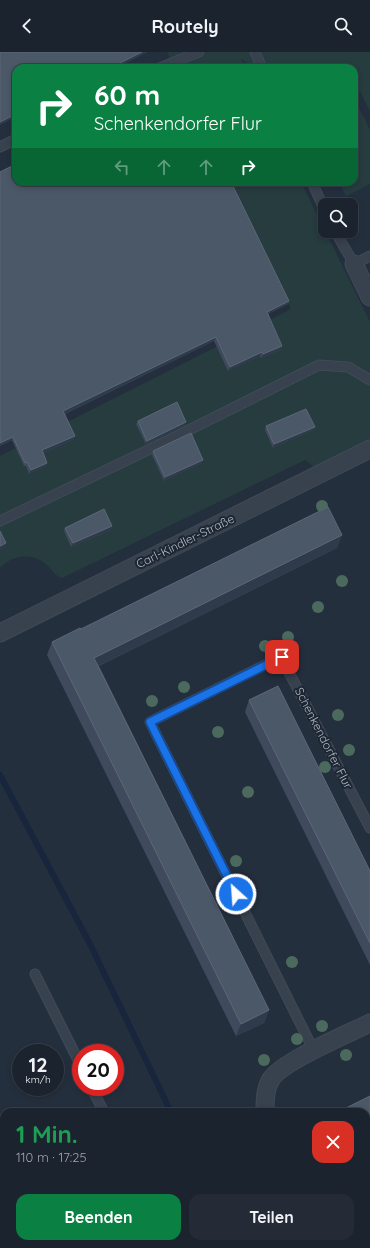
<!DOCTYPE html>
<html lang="de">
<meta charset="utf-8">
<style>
:root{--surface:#1b232e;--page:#242b36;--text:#f1f3f6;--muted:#a0a4aa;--line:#39404a;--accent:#0b8043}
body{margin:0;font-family:Quicksand,sans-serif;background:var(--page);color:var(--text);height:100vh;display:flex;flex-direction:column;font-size:15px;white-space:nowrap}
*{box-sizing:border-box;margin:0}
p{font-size:13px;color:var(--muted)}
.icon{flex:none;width:22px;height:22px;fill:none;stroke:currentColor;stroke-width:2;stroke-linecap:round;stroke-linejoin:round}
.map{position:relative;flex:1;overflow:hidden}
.drawer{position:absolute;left:0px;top:1056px;width:370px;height:140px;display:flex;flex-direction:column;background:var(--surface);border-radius:12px 12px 0 0;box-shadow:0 2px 6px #0003,0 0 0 1px var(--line)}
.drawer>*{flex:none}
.top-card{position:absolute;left:12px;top:12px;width:346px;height:122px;border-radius:12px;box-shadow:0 2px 6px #0003,0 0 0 1px var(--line);background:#0b8043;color:#fff;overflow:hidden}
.controls{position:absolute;left:318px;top:146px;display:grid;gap:8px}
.controls a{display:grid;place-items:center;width:40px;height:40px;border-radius:8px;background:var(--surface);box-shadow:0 2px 6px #0003,0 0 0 1px var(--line);font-size:20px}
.speed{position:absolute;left:12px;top:992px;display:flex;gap:8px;font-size:20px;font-weight:700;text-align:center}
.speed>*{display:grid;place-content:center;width:52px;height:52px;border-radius:50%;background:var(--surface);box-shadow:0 2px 6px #0003,0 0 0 1px var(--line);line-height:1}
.speed small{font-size:10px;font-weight:400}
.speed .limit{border:6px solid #d22;background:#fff;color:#111}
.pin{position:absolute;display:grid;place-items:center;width:34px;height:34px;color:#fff;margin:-17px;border-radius:8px;box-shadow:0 2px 6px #0006}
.me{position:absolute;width:44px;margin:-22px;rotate:334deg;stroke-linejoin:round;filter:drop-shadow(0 0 3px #0008)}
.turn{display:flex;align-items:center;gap:14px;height:84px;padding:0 16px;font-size:18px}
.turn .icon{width:52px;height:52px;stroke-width:2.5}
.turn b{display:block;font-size:28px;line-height:34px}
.lanes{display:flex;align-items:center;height:38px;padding:0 16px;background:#0003;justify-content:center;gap:20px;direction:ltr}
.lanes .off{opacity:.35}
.round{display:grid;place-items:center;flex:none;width:42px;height:42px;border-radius:12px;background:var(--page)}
.headline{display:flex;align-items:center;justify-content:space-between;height:68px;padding:0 16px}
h1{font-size:24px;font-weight:700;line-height:30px;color:#1e9e55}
.action{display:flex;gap:8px;margin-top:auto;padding:8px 16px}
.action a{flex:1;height:46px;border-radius:12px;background:var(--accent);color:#fff;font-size:16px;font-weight:700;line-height:46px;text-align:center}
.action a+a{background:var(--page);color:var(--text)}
header{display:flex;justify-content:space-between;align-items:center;height:52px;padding:0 16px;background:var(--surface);font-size:18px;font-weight:700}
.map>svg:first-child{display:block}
</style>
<header><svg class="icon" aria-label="back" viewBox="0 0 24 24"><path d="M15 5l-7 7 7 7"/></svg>Routely<svg class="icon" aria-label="search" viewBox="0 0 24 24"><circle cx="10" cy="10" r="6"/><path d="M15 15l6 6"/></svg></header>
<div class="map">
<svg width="370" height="1196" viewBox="0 0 370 1196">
<rect width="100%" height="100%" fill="#242f3e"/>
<g fill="#263c3f">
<polygon points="167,0 370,0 370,59 357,34 354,35 354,16 256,16 241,7 245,16 175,16"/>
<polygon points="354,46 370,78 370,132 346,144 339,130 354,130"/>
<path d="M 230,130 L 301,130 L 370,270 L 370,391 L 317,417 L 305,408 L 62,526 C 52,522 53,518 46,512 C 32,500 11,503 0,516 L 0,404 L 291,257 Z"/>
</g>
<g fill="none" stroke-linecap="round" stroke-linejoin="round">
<g stroke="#17263c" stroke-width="6">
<polyline points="0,723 90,892 171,1060"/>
<polyline points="236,1192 239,1196"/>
</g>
<defs>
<g id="service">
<polyline points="255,0 262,16"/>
<polyline points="159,16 199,0"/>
<polyline points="0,95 16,87"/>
<polyline points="312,130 325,159"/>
<polyline points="335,179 354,212 370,204"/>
<polyline points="0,469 171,387 319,313 348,315 370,328"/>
<polyline points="35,922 81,1014"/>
<polyline points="314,999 150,670 281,605 370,776"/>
<polyline points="91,1035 104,1060"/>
<polyline points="169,1192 171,1196"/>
</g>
<g id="minor">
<polyline points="354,212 370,245"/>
<polyline points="0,581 370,397"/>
<path d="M 265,1060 C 265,1049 265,1037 271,1027 C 283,1009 348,982 370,971"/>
<polyline points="310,1192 312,1196"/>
</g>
</defs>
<use href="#service" stroke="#414a57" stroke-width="11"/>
<use href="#minor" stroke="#414a57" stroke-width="19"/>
<use href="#service" stroke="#38414e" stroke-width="9"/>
<use href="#minor" stroke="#38414e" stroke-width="17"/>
</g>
<g fill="#4b6a5d">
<circle cx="322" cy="454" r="6"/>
<circle cx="342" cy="529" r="6"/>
<circle cx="318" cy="555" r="6"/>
<circle cx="288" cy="585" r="6"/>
<circle cx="265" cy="594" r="6"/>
<circle cx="184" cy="635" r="6"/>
<circle cx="152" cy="649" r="6"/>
<circle cx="338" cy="663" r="6"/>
<circle cx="218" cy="680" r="6"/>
<circle cx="349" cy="698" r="6"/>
<circle cx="325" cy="715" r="6"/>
<circle cx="248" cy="740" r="6"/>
<circle cx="236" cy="809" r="6"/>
<circle cx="292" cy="910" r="6"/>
<circle cx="322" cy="974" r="6"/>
<circle cx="297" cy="987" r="6"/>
<circle cx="346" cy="1003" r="6"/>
<circle cx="264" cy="1008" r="6"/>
</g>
<g fill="#3f4b5c">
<polygon points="0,120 289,249 288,252 268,262 281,298 261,306 260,304 228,319 214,289 65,362 75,384 73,388 43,401 47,411 46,414 29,422 26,414 24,414 12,388 0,394"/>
<polygon points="138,369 185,373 146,392 136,372"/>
<polygon points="266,374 315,375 313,378 273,396 265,378"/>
<polygon points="153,399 202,411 164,429 152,403"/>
<polygon points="65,476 111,478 71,495 64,479"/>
<polygon points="342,483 337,496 99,614 269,958 264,971 236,984 47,603 52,590 81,577"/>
<polygon points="249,648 370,819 370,913 245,660"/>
<polygon points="370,1044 370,1183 366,1175 366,1060"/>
</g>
<g fill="#2f3b4b">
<polygon points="142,0 148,0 116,16 110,16"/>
<polygon points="16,62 16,65 0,73 0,70"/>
<polygon points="289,249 288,252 266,263 267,260"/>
<polygon points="216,285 214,289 62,363 63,359"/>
<polygon points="282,294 281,298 261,306 263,302"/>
<polygon points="262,300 260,304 228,319 230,315"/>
<polygon points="186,370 185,373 146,392 147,389"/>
<polygon points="315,375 313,378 273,396 274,392"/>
<polygon points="75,384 73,388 40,402 42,398"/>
<polygon points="13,385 12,388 0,394 0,391"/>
<polygon points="203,408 202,411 164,429 165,425"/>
<polygon points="47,411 46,414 29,422 31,418"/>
<polygon points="112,474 111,478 71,495 73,491"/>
<polygon points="342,483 337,496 90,618 94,606"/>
<polygon points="6,491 4,496 0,498 0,494"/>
<polygon points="269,958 264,971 236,984 241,972"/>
<polygon points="370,1080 370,1091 366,1082"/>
</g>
<g fill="#4b5868" stroke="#5c6777">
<polygon points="0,0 142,0 110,16 16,16 16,62 0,70"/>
<polygon points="16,112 16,130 231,130 289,249 267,260 282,294 263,302 262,300 230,315 216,285 63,359 75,384 42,398 47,411 31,418 27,410 25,411 13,385 0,391 0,120"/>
<polygon points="177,350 186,370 147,389 138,369"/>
<polygon points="306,357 315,375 274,392 266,374"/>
<polygon points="191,381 203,408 165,425 153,399"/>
<polygon points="328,455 342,483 94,606 269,958 241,972 52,590 80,576 81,577"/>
<polygon points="104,457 112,474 73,491 65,476"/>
<polygon points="0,479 6,491 0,494"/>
<polygon points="278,634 370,819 370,891 249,648"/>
<polygon points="370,1044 370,1080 366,1082 370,1090 370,1162 366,1153 366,1060 338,1060"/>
</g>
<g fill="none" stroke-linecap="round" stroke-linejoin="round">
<defs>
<polyline id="route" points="236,842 150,670 282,605"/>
</defs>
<use href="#route" stroke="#114b97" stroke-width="10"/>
<use href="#route" stroke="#1a73e8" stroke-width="7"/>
</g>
<g text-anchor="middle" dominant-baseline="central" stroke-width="4" stroke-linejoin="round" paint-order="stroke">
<g font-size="12" fill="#b4bcc9" stroke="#1d2633">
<text transform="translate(185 489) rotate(-26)">Carl-Kindler-Straße</text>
<text transform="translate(324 686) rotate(63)">Schenkendorfer Flur</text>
</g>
</g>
</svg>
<div class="controls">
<a><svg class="icon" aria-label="search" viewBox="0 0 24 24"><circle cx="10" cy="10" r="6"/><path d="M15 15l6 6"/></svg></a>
</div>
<div class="speed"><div>12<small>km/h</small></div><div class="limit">20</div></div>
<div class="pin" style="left:282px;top:605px;background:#d93025"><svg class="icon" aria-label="arrive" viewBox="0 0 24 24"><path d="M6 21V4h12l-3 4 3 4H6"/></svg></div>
<svg class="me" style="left:236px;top:842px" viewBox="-20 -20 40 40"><circle r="17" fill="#1a73e8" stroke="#fff" stroke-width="3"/><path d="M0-11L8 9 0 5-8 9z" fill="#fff"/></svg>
<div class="top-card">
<div class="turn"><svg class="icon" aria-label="right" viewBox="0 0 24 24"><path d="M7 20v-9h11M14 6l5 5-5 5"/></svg><div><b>60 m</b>Schenkendorfer Flur</div></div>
<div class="lanes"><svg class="icon off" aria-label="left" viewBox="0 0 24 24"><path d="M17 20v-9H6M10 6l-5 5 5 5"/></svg><svg class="icon off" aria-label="ahead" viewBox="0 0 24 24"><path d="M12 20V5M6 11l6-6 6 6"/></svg><svg class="icon off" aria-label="ahead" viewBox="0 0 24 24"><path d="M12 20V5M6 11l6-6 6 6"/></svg><svg class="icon" aria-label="right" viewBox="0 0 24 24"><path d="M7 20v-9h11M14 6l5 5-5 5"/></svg></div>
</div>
<section class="drawer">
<div class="headline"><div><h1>1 Min.</h1><p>110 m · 17:25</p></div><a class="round" style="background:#d93025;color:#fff"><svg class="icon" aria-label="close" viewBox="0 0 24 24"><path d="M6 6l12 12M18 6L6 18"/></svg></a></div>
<div class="action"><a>Beenden</a><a>Teilen</a></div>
</section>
</div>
